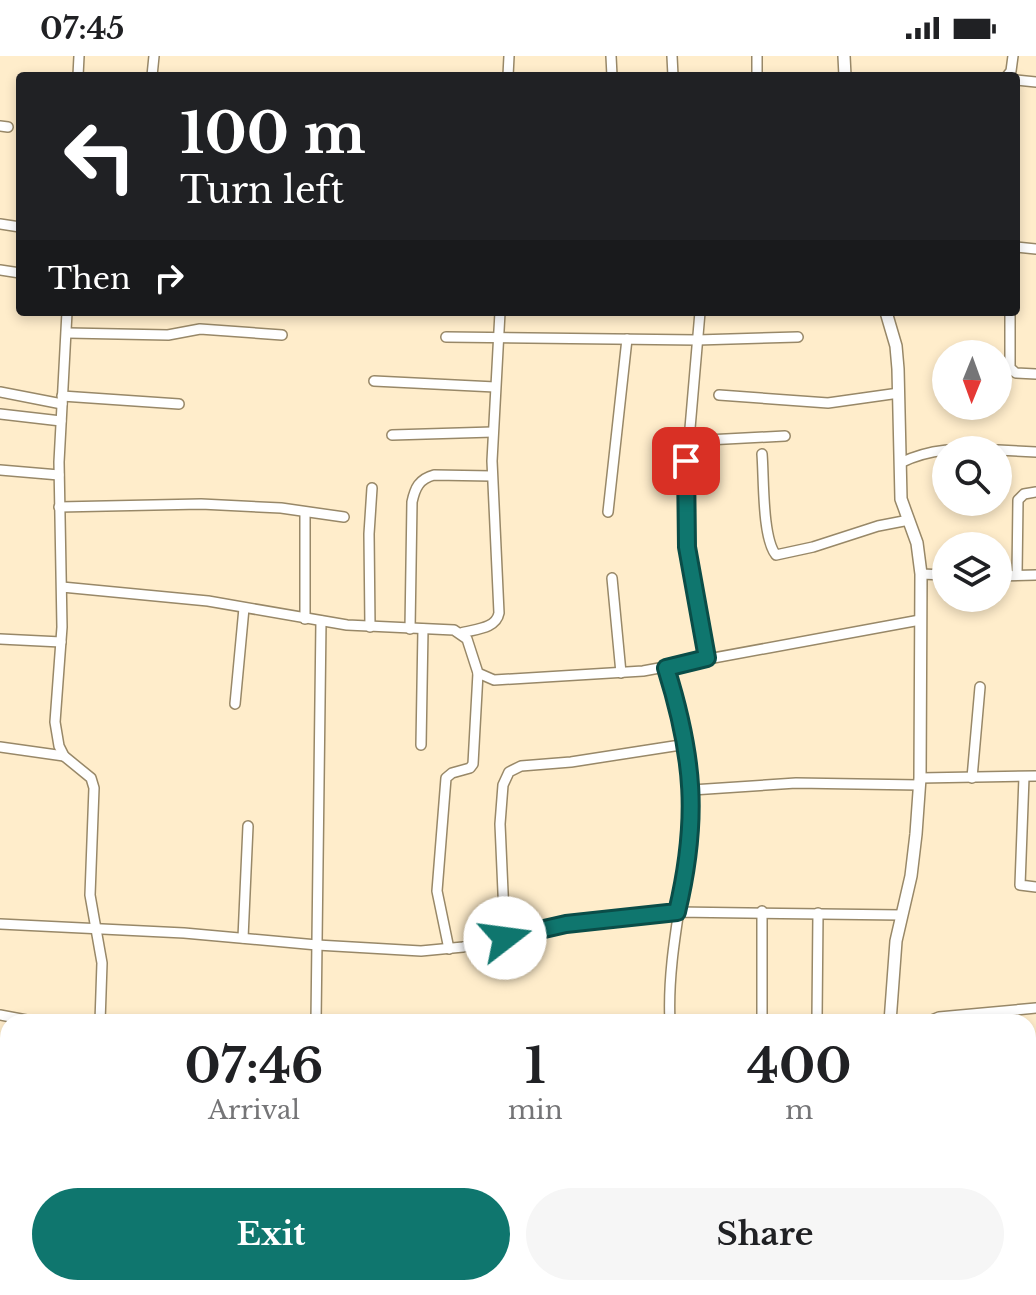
<!DOCTYPE html>
<style>
:root{--surface:#fff;--page:#f6f6f6;--text:#202124;--muted:#757577;--accent:#0f766e}
body{margin:0;font-family:"Libre Baskerville",serif;background:var(--page);color:var(--text);height:100vh;display:flex;flex-direction:column;font-size:30px;white-space:nowrap}
*{box-sizing:border-box;margin:0}
p{font-size:26px;color:var(--muted)}
.icon{flex:none;width:44px;height:44px;fill:none;stroke:currentColor;stroke-width:2;stroke-linecap:round;stroke-linejoin:round}
.map{position:relative;flex:1;overflow:hidden}
.details{position:absolute;left:0px;top:958px;width:1036px;height:282px;display:flex;flex-direction:column;background:var(--surface);border-radius:24px 24px 0 0;box-shadow:0 4px 12px #0003}
.details>*{flex:none}
.banner{position:absolute;left:16px;top:16px;width:1004px;height:244px;border-radius:8px;box-shadow:0 4px 12px #0003;background:#202124;color:#fff;overflow:hidden}
.needle{width:52px;rotate:181deg}
.buttons{position:absolute;left:932px;top:284px;display:grid;gap:16px}
.buttons a{display:grid;place-items:center;width:80px;height:80px;border-radius:50%;background:var(--surface);box-shadow:0 4px 12px #0003;font-size:40px}
.pin{position:absolute;display:grid;place-items:center;width:68px;height:68px;color:#fff;margin:-34px;border-radius:16px;box-shadow:0 4px 12px #0006}
.me{position:absolute;width:88px;margin:-44px;rotate:75deg;stroke-linejoin:round;filter:drop-shadow(0 0 6px #0008)}
.turn{display:flex;align-items:center;gap:28px;height:168px;padding:0 32px;font-size:36px}
.turn .icon{width:104px;height:104px;stroke-width:2.5}
.turn b{display:block;font-size:56px;line-height:68px}
.then{display:flex;align-items:center;height:76px;padding:0 32px;background:#0003;gap:16px;font-size:30px}
.eta{display:flex;justify-content:space-evenly;align-items:center;height:136px;text-align:center}
.eta b{font-size:48px;font-weight:800;line-height:56px}
.action{display:flex;gap:16px;margin-top:auto;padding:16px 32px}
.action a{flex:1;height:92px;border-radius:48px;background:var(--accent);color:#fff;font-size:32px;font-weight:800;line-height:92px;text-align:center}
.action a+a{background:var(--page);color:var(--text)}
.status{display:flex;justify-content:space-between;align-items:center;height:56px;padding:0 40px;background:var(--surface);direction:ltr}
.status svg{height:22px;fill:currentColor}
.map>svg:first-child{display:block}
</style>
<div class="status"><b>07:45</b><svg viewBox="0 0 49 12"><path d="M0 12V9h3v3zM5 12V6h3v6zM10 12V3h3v9zM15 12V0h3v12zM26 1h20v11H26zM47 4h2v5h-2z"/></svg></div>
<div class="map">
<svg width="1036" height="1239" viewBox="0 0 1036 1239">
<rect width="100%" height="100%" fill="#ffedcb"/>
<g fill="none" stroke-linecap="round" stroke-linejoin="round">
<defs>
<g id="minor">
<polyline points="611,0 612,20"/>
<polyline points="672,0 673,20"/>
<polyline points="78,20 79,0"/>
<polyline points="152,20 154,0"/>
<polyline points="508,20 509,0"/>
<polyline points="757,20 757,0"/>
<polyline points="1007,20 1011,15 1013,0"/>
<polyline points="1016,24 1036,26"/>
<polyline points="0,70 8,71"/>
<polyline points="0,168 20,171"/>
<polyline points="1016,191 1036,193"/>
<polyline points="0,214 20,217"/>
<polyline points="67,256 59,406 62,571 55,666 59,690 64,700 91,722 94,732 90,839 102,907 100,966"/>
<polyline points="700,256 684,442 687,491 707,602"/>
<polyline points="1010,256 1010,312 1016,317 1036,318"/>
<polyline points="68,277 168,279 200,273 282,279"/>
<polyline points="446,281 697,284 798,281"/>
<polyline points="374,325 495,331"/>
<polyline points="0,336 62,348"/>
<polyline points="719,339 828,347 899,337"/>
<polyline points="62,340 179,348"/>
<polyline points="0,358 61,365"/>
<polyline points="392,379 493,376"/>
<polyline points="688,385 785,380"/>
<polyline points="998,394 1036,396"/>
<path d="M 762,398 C 764,421 762,482 776,499 L 813,491 L 878,470 L 909,464"/>
<path d="M 900,407 C 931,392 959,392 992,394"/>
<polyline points="0,414 59,419"/>
<polyline points="59,451 201,448 281,452 344,461"/>
<polyline points="608,456 627,283"/>
<polyline points="921,518 946,519"/>
<polyline points="1017,519 1018,444 1024,438 1036,436"/>
<polyline points="998,520 1036,519"/>
<polyline points="612,522 621,617"/>
<polyline points="62,531 208,545 347,569 454,574 467,583 478,617 494,624 643,615 920,564"/>
<polyline points="305,563 305,457"/>
<polyline points="370,571 369,478 372,432"/>
<path d="M 410,573 L 412,446 C 415,432 419,423 434,419 L 492,420"/>
<path d="M 461,577 C 475,573 496,573 499,557 L 492,405 L 500,256"/>
<polyline points="0,583 61,586"/>
<path d="M 666,612 C 678,651 691,691 691,732 C 693,811 666,887 670,966"/>
<polyline points="235,648 244,552"/>
<polyline points="421,689 423,573"/>
<polyline points="0,691 64,700"/>
<polyline points="1024,721 1020,829 1036,831"/>
<polyline points="920,722 1036,720"/>
<polyline points="972,722 980,631"/>
<polyline points="692,734 796,727 919,729"/>
<polyline points="0,868 184,877 317,889 421,895 463,891 566,868 677,856 901,859"/>
<polyline points="243,882 248,770"/>
<polyline points="505,882 500,768 503,729 509,716 521,710 571,706 687,688"/>
<polyline points="449,893 437,835 446,722 452,717 470,712 473,708 478,617"/>
<polyline points="0,959 37,966"/>
<polyline points="762,959 762,855"/>
<polyline points="817,962 818,857"/>
<polyline points="316,966 321,565"/>
<polyline points="927,966 939,961 1036,952"/>
<polyline points="1036,1072 1036,1069"/>
<polyline points="0,1114 8,1115"/>
<polyline points="548,1232 548,1239"/>
<polyline points="793,1232 808,1239"/>
<polyline points="51,1239 53,1232"/>
<polyline points="392,1239 392,1232"/>
<polyline points="653,1239 653,1232"/>
<polyline points="961,1239 962,1232"/>
<polyline points="1029,1239 1036,1162"/>
</g>
<g id="tertiary">
<polyline points="844,0 845,20"/>
<polyline points="886,256 896,290 898,313 901,443 917,487 921,518 920,722 916,778 911,820 896,885 890,966"/>
<polyline points="841,1232 841,1239"/>
</g>
</defs>
<use href="#minor" stroke="#988868" stroke-width="12"/>
<use href="#tertiary" stroke="#988868" stroke-width="14"/>
<use href="#minor" stroke="#fff" stroke-width="9"/>
<use href="#tertiary" stroke="#fff" stroke-width="11"/>
</g>
<g fill="none" stroke-linecap="round" stroke-linejoin="round">
<defs>
<path id="route" d="M 505,882 L 566,868 L 677,856 C 699,764 694,701 666,612 L 707,602 L 687,491 L 686,405"/>
</defs>
<use href="#route" stroke="#0a4d48" stroke-width="20"/>
<use href="#route" stroke="#0f766e" stroke-width="14"/>
</g>
</svg>
<div class="buttons">
<a><svg class="needle" viewBox="-14 -14 28 28"><path d="M0-13l5 13h-10z" fill="#e53935"/><path d="M0 13l5-13h-10z" fill="#757577"/></svg></a>
<a><svg class="icon" aria-label="search" viewBox="0 0 24 24"><circle cx="10" cy="10" r="6"/><path d="M15 15l6 6"/></svg></a>
<a><svg class="icon" aria-label="layers" viewBox="0 0 24 24"><path d="M12 4l9 5-9 5-9-5zM3 14l9 5 9-5"/></svg></a>
</div>
<div class="pin" style="left:686px;top:405px;background:#d93025"><svg class="icon" aria-label="arrive" viewBox="0 0 24 24"><path d="M6 21V4h12l-3 4 3 4H6"/></svg></div>
<svg class="me" style="left:505px;top:882px" viewBox="-20 -20 40 40"><circle r="19" fill="#fff"/><path d="M0-13L10 11 0 6-10 11z" fill="#0f766e"/></svg>
<div class="banner">
<div class="turn"><svg class="icon" aria-label="left" viewBox="0 0 24 24"><path d="M17 20v-9H6M10 6l-5 5 5 5"/></svg><div><b>100 m</b>Turn left</div></div>
<div class="then">Then<svg class="icon" aria-label="right" viewBox="0 0 24 24"><path d="M7 20v-9h11M14 6l5 5-5 5"/></svg></div>
</div>
<section class="details">
<div class="eta">
<div><b>07:46</b><p>Arrival</p></div>
<div><b>1</b><p>min</p></div>
<div><b>400</b><p>m</p></div>
</div>
<div class="action"><a>Exit</a><a>Share</a></div>
</section>
</div>
